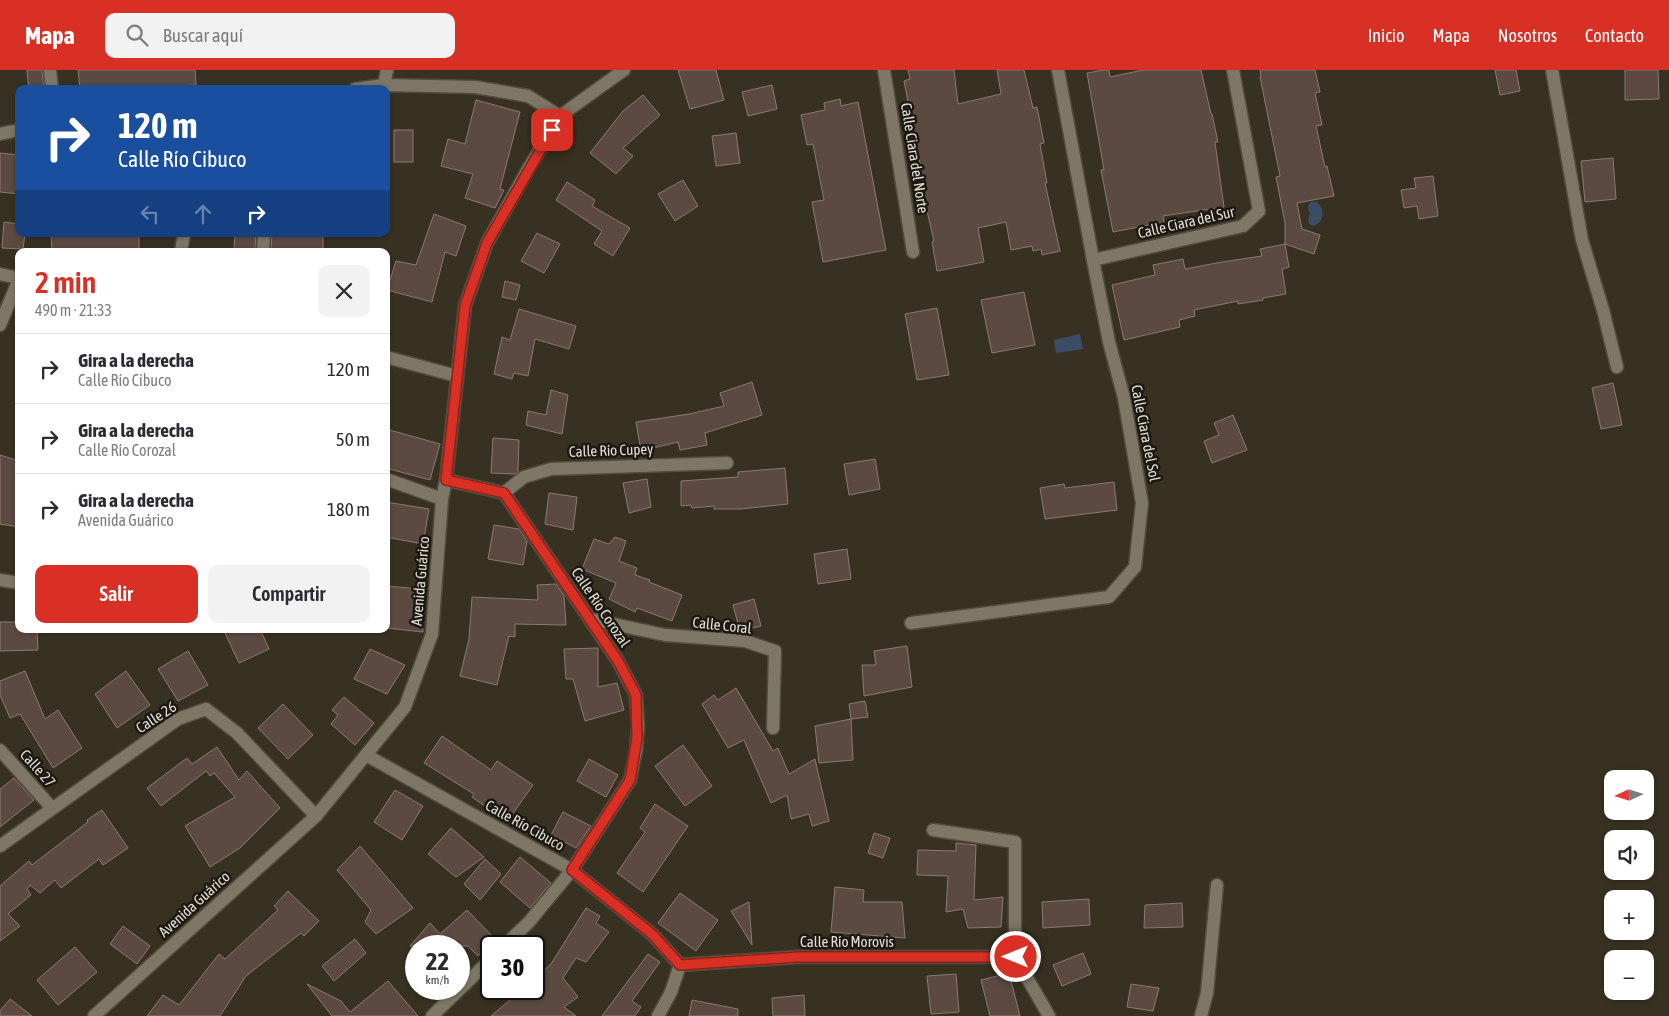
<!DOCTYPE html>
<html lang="es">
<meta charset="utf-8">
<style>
:root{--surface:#fff;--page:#f2f2f3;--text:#2b2b33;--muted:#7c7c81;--line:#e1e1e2;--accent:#d93025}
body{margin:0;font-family:"Asap Condensed",sans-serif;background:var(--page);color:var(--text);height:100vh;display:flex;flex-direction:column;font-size:19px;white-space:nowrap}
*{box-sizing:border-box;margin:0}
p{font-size:16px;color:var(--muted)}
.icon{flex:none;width:28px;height:28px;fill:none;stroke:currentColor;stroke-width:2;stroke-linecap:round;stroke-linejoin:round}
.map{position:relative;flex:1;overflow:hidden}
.details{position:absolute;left:15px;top:178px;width:375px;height:385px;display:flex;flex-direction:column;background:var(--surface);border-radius:10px;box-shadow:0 1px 4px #0004}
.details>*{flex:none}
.banner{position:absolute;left:15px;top:15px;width:375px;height:152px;border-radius:10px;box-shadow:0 1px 4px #0004;background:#1a4fa0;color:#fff;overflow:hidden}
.needle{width:32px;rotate:266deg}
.tools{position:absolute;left:1604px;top:700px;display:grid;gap:10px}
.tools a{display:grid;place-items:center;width:50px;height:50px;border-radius:10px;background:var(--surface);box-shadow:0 1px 4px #0004;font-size:25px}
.speed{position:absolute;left:405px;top:865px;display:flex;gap:10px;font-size:25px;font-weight:700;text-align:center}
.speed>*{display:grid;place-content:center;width:65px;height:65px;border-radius:50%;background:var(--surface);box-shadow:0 1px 4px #0004;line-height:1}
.speed small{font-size:12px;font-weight:400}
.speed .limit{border:2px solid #111;border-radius:8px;background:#fff;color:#111}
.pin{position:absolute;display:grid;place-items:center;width:42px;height:42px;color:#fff;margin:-21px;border-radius:10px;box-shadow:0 2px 8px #0006}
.me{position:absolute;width:55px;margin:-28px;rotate:270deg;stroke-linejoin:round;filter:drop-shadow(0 0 4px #0008)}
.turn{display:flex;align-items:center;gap:18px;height:105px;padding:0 20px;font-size:22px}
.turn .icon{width:65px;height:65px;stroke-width:2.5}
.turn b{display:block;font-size:35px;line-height:42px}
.lanes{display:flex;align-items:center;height:48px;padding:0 20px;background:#0003;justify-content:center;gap:25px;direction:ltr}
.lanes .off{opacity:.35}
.round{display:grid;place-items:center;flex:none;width:52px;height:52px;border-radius:10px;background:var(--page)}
.head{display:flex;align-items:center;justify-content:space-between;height:85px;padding:0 20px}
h1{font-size:30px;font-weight:600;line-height:38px;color:var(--accent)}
.primary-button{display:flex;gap:10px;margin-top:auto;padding:10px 20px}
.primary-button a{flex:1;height:58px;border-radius:10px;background:var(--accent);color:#fff;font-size:20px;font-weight:600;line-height:58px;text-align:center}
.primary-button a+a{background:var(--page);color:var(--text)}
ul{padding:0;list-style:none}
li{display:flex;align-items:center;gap:15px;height:70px;padding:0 20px;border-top:1px solid var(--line)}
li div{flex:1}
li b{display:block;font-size:19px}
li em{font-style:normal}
header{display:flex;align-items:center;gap:30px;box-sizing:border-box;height:70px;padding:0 25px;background:var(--accent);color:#fff}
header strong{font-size:24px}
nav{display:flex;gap:28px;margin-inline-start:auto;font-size:18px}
.search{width:350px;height:45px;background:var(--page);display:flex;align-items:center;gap:12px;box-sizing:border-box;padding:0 18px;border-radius:10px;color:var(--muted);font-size:19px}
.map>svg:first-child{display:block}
</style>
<header>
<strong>Mapa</strong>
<div class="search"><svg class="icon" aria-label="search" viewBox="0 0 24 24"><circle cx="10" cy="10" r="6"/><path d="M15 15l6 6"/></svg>Buscar aquí</div>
<nav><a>Inicio</a><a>Mapa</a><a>Nosotros</a><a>Contacto</a></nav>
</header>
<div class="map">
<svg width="1669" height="946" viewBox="0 0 1669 946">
<rect width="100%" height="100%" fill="#373121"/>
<g fill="#3b4d66">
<path d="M 1311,132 L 1317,132 C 1325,140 1325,152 1313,156 L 1309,154 L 1308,150 L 1310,143 C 1307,139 1307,136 1311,132 Z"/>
<polygon points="1080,264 1083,279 1056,283 1054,270"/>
</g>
<g fill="#5b4942" stroke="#8d7971">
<polygon points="27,0 42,0 44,19 29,19"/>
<polygon points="78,0 195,0 196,15 159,17 159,19 80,19"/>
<polygon points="678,0 716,0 724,30 690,39"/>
<polygon points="908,0 954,0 958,34 1001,24 997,0 1024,0 1033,38 1037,37 1044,73 1040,74 1047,113 1045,113 1060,181 1042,185 1041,179 1033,181 1032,176 1011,180 1006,152 978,158 984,192 937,201 932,172 934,171 924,128 921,99 904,11 910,9"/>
<polygon points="1104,0 1109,0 1110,7 1143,0 1201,0 1211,44 1212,44 1218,72 1215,72 1224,137 1163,146 1164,152 1113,162 1101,100 1104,100 1087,3"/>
<polygon points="1260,0 1315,0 1320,22 1315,23 1322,55 1316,56 1325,97 1327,96 1334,126 1297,133 1302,159 1320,165 1314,184 1285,174 1285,153 1276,107 1280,106 1260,7 1261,7"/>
<polygon points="1495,0 1516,0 1520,21 1500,25"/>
<polygon points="1625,0 1658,0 1659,29 1625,30"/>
<polygon points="772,15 777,39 748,46 742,22"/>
<polygon points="643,25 660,45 623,78 633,86 616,104 590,83 623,41"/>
<polygon points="840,29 841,36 858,32 886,180 823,192 812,132 824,130 813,74 807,75 801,45 825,40 824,33"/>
<polygon points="476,30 520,42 500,119 504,120 495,138 465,128 473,104 441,96 448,69 465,74"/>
<rect x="394" y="60" width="19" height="32"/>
<polygon points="736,63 740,93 716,96 712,66"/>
<polygon points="0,83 19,85 19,124 0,122"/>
<polygon points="1613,88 1616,129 1585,132 1581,91"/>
<polygon points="1433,106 1438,146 1419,149 1417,136 1404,138 1401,120 1416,118 1414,108"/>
<polygon points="683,110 698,136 675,151 658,124"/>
<polygon points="567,112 595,130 592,136 630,158 613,186 594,174 602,161 556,130"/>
<polygon points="434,144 466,156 456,186 445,182 432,232 387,220 396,191 416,195"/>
<polygon points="4,152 19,154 19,164 25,164 23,179 2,178"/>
<polygon points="537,163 560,174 544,203 521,191"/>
<polygon points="51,164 139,164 139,181 52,181"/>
<polygon points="235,164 256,164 255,179 234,179"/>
<polygon points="272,164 323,164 323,181 281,181 281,179 271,179"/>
<polygon points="1285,174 1289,197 1282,199 1286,224 1263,228 1263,230 1238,234 1238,231 1194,240 1195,246 1179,250 1180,257 1124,270 1112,215 1155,205 1153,195 1183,189 1185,199 1222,192 1262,186 1260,179"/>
<polygon points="505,211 520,215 516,230 502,227"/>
<polygon points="1024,222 1035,275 992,283 981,230"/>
<polygon points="937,238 949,305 917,310 905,244"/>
<polygon points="519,239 576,256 569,279 535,269 528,306 514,303 512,309 494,304 502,267 510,270"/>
<polygon points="752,312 762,345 705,363 707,375 680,380 678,372 641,381 636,352 689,344 724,336 720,323"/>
<polygon points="1613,313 1622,355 1601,359 1592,318"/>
<polygon points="551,320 568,325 562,364 526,355 528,341 546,345"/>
<polygon points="1233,345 1247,380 1212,393 1204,371 1219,365 1214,353"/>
<polygon points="386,359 440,374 430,410 386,398"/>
<polygon points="493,368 519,370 518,402 515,404 491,403"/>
<polygon points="0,385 19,391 19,457 0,454"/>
<polygon points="875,389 880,419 849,425 844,394"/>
<polygon points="785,398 788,434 741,439 714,439 714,436 692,438 691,435 681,436 681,411 738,407 738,402"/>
<polygon points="647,409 651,437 629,443 623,413"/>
<polygon points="1114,412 1117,440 1045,449 1040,418 1064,414 1065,418"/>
<polygon points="549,423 577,427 573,460 545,454"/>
<polygon points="386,432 429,439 423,474 386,467"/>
<polygon points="494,455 519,459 527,471 523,495 488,489"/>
<polygon points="615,467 626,471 619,491 637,498 635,505 650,510 649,512 682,525 672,551 637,538 635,542 609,529 616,513 582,499 594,469 609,474"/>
<polygon points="847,479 851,509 818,514 814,484"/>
<polygon points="556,514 564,526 566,555 515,554 515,567 509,566 497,615 460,606 469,569 472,527 538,530 537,515"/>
<polygon points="386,516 420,519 423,562 386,558"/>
<polygon points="754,529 761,556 740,561 733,535"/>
<polygon points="0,552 19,552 19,559 37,559 38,580 0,581"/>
<polygon points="223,559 260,559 269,579 239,593"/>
<polygon points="907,576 912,617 864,626 862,595 876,595 874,581"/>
<polygon points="598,578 598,617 617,613 624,640 585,651 573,609 566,609 564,579"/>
<polygon points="370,579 405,595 387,624 354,609"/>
<polygon points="188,581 208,615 178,631 158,599"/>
<polygon points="25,601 45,649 58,640 82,678 53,698 20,644 10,648 0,625 0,611"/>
<polygon points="126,601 150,635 117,658 95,624"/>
<polygon points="736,618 773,681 778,678 789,704 815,689 829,751 812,756 809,744 791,749 787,725 771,733 744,670 728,678 702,634 714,625 718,630"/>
<polygon points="344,627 374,653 355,675 331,654 338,645 332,640"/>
<polygon points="865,631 868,647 851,649 849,634"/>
<polygon points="283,634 313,665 288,689 258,658"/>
<polygon points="851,649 853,690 819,693 815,656"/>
<polygon points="442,666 491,700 497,691 533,715 507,752 472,727 474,724 424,693"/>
<polygon points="683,675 712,716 685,736 655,696"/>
<polygon points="217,677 239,710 247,701 280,738 240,778 210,797 185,756 235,727 214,703 210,706 206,701 161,736 147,718 187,688 192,694"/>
<polygon points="589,689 618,705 606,727 577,711"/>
<polygon points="14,708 34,730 0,757 0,719"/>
<polygon points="395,720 423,736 402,770 374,752"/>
<polygon points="655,734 688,756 643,822 617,803 645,762 640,758"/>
<polygon points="102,740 128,778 103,795 99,789 61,818 55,810 40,823 30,815 27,819 31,825 8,844 20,856 0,871 0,816 29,791 32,795 88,752 87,750"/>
<polygon points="563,742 591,756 576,778 551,765"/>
<polygon points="451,758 484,787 456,807 428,784"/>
<polygon points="874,763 890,768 883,788 868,783"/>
<polygon points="956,773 976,775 974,830 1003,827 1001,857 968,858 963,839 946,842 948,806 917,805 918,780 956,781"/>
<polygon points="360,776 413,838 376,864 365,852 371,840 337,800"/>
<polygon points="520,787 551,813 530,838 500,812"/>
<polygon points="485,789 501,804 480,830 464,814"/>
<polygon points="835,817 864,820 863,832 902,832 905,868 831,862"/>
<polygon points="288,821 319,851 304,866 301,863 246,906 220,946 147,946 163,925 179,935 219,884 225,889 278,840 274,836"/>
<polygon points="680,823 718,850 696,881 658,853"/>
<polygon points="1089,829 1090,855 1043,858 1042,832"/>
<polygon points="749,832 752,875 731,841"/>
<polygon points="1182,833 1183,857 1144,858 1145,835"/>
<polygon points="586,838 600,846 596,853 609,862 586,892 576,888 563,908 578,927 564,937 576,946 491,946 523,919 534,919 534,909 551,894"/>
<polygon points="467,840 495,869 478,886 468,876 410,876 430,853 440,864"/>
<polygon points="123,856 150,876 137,894 110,874"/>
<polygon points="355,869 366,883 334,911 322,896"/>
<polygon points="75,877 97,902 58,935 37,910"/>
<polygon points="1083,883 1091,904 1062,916 1053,895"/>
<polygon points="648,884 660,892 632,931 641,937 635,946 602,946"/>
<polygon points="1009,903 1020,946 990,946 981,910"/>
<polygon points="956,904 959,942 931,944 927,906"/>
<polygon points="388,911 418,946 332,946 307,914 341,931 350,942"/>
<polygon points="1131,914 1159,918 1153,941 1127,937"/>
<polygon points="804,925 805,946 773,946 772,928"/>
<polygon points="10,929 32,946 0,946 0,941"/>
<polygon points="692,930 738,939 738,946 689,946"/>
</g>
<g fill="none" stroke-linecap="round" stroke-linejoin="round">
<defs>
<g id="minor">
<polyline points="50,0 52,19"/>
<polyline points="884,0 913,182"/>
<polyline points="1552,0 1582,170 1603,240 1617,297"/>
<polyline points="384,15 387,0"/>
<polyline points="355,19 384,15 475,17 528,26 560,46"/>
<polyline points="0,64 19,60"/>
<polyline points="181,181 184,164"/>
<polyline points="263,181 264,164"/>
<polyline points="1093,190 1243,156 1259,141 1233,0"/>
<polyline points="0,204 19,208"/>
<polyline points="0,255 19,209"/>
<polyline points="386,287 457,306"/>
<polyline points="386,409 442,429"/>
<polyline points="446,410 504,423 618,591 636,625 638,656 636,680 630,710 572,800 529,852 504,876"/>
<polyline points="504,423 524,407 551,399 727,393"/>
<polyline points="0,510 19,513"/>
<polyline points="590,549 665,565 745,571 775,581 773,658"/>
<polyline points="911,553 1109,527 1135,497 1142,433 1124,328 1109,272 1093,190 1058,0"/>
<polyline points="0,680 52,738"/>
<polyline points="366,685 572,800 652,864 680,895 671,922 658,946"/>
<polyline points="933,760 1015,772 1015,887 1049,946"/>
<polyline points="0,776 178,649 206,639 237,663 316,746"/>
<polyline points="680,895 797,887 1015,887"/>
<polyline points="94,946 316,746 405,637 432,564 442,429 446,410 465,236 487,173 527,101 560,46 624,0"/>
<polyline points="432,946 491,889"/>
<polyline points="1201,946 1207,923 1217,815"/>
</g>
</defs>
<use href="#minor" stroke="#514c3e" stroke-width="15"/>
<use href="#minor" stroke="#7e7765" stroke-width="12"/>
</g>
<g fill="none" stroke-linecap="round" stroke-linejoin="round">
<defs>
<polyline id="route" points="552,60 487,173 465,236 446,410 504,423 618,591 636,625 637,668 630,710 572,800 652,864 680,895 797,887 1016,887"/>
</defs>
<use href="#route" stroke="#8d1f18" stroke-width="12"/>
<use href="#route" stroke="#d93025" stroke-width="9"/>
</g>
<g text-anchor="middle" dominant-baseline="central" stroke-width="5" stroke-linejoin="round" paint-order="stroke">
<g font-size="15" fill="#e2ded4" stroke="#1c1912">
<text transform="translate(915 88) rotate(81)">Calle Ciara del Norte</text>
<text transform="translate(1186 152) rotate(-13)">Calle Ciara del Sur</text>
<text transform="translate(1146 363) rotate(79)">Calle Ciara del Sol</text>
<text transform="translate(611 380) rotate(-2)">Calle Río Cupey</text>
<text transform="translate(420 511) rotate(-85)">Avenida Guárico</text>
<text transform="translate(601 537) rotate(56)">Calle Río Corozal</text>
<text transform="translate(722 555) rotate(6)">Calle Coral</text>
<text transform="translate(156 647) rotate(-33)">Calle 26</text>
<text transform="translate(38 698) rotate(48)">Calle 27</text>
<text transform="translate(525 755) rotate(29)">Calle Río Cibuco</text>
<text transform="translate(194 834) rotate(-42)">Avenida Guárico</text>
<text x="847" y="871">Calle Río Morovis</text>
</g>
</g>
</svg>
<div class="tools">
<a><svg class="needle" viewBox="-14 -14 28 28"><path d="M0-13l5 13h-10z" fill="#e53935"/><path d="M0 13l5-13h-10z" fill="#7c7c81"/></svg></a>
<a><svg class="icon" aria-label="sound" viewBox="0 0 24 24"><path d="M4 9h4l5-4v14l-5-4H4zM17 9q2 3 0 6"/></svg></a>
<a>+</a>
<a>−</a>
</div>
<div class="speed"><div>22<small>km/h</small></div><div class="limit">30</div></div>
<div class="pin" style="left:552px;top:60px;background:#d93025"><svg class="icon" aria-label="arrive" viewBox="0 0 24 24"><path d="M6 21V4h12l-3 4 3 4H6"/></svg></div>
<svg class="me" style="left:1016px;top:887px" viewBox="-20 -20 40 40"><circle r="17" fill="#d93025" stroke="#fff" stroke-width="3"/><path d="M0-11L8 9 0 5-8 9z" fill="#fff"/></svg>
<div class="banner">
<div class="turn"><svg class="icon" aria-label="right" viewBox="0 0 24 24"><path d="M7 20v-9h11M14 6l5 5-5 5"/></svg><div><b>120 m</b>Calle Río Cibuco</div></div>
<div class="lanes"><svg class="icon off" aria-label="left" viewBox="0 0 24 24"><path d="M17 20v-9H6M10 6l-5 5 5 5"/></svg><svg class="icon off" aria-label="ahead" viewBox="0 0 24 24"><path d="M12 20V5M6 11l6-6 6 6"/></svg><svg class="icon" aria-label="right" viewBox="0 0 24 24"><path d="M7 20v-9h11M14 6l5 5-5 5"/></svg></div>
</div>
<section class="details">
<div class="head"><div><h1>2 min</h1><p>490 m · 21:33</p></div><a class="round"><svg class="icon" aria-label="close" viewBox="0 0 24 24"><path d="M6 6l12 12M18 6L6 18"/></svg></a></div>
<ul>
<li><svg class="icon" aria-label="right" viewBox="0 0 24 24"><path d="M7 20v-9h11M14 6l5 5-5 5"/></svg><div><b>Gira a la derecha</b><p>Calle Río Cibuco</p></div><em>120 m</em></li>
<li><svg class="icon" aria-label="right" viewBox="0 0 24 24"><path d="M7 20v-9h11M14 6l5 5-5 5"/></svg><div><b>Gira a la derecha</b><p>Calle Río Corozal</p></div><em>50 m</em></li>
<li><svg class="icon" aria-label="right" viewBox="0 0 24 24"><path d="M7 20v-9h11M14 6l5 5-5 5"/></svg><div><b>Gira a la derecha</b><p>Avenida Guárico</p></div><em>180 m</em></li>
</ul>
<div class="primary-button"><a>Salir</a><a>Compartir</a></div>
</section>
</div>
